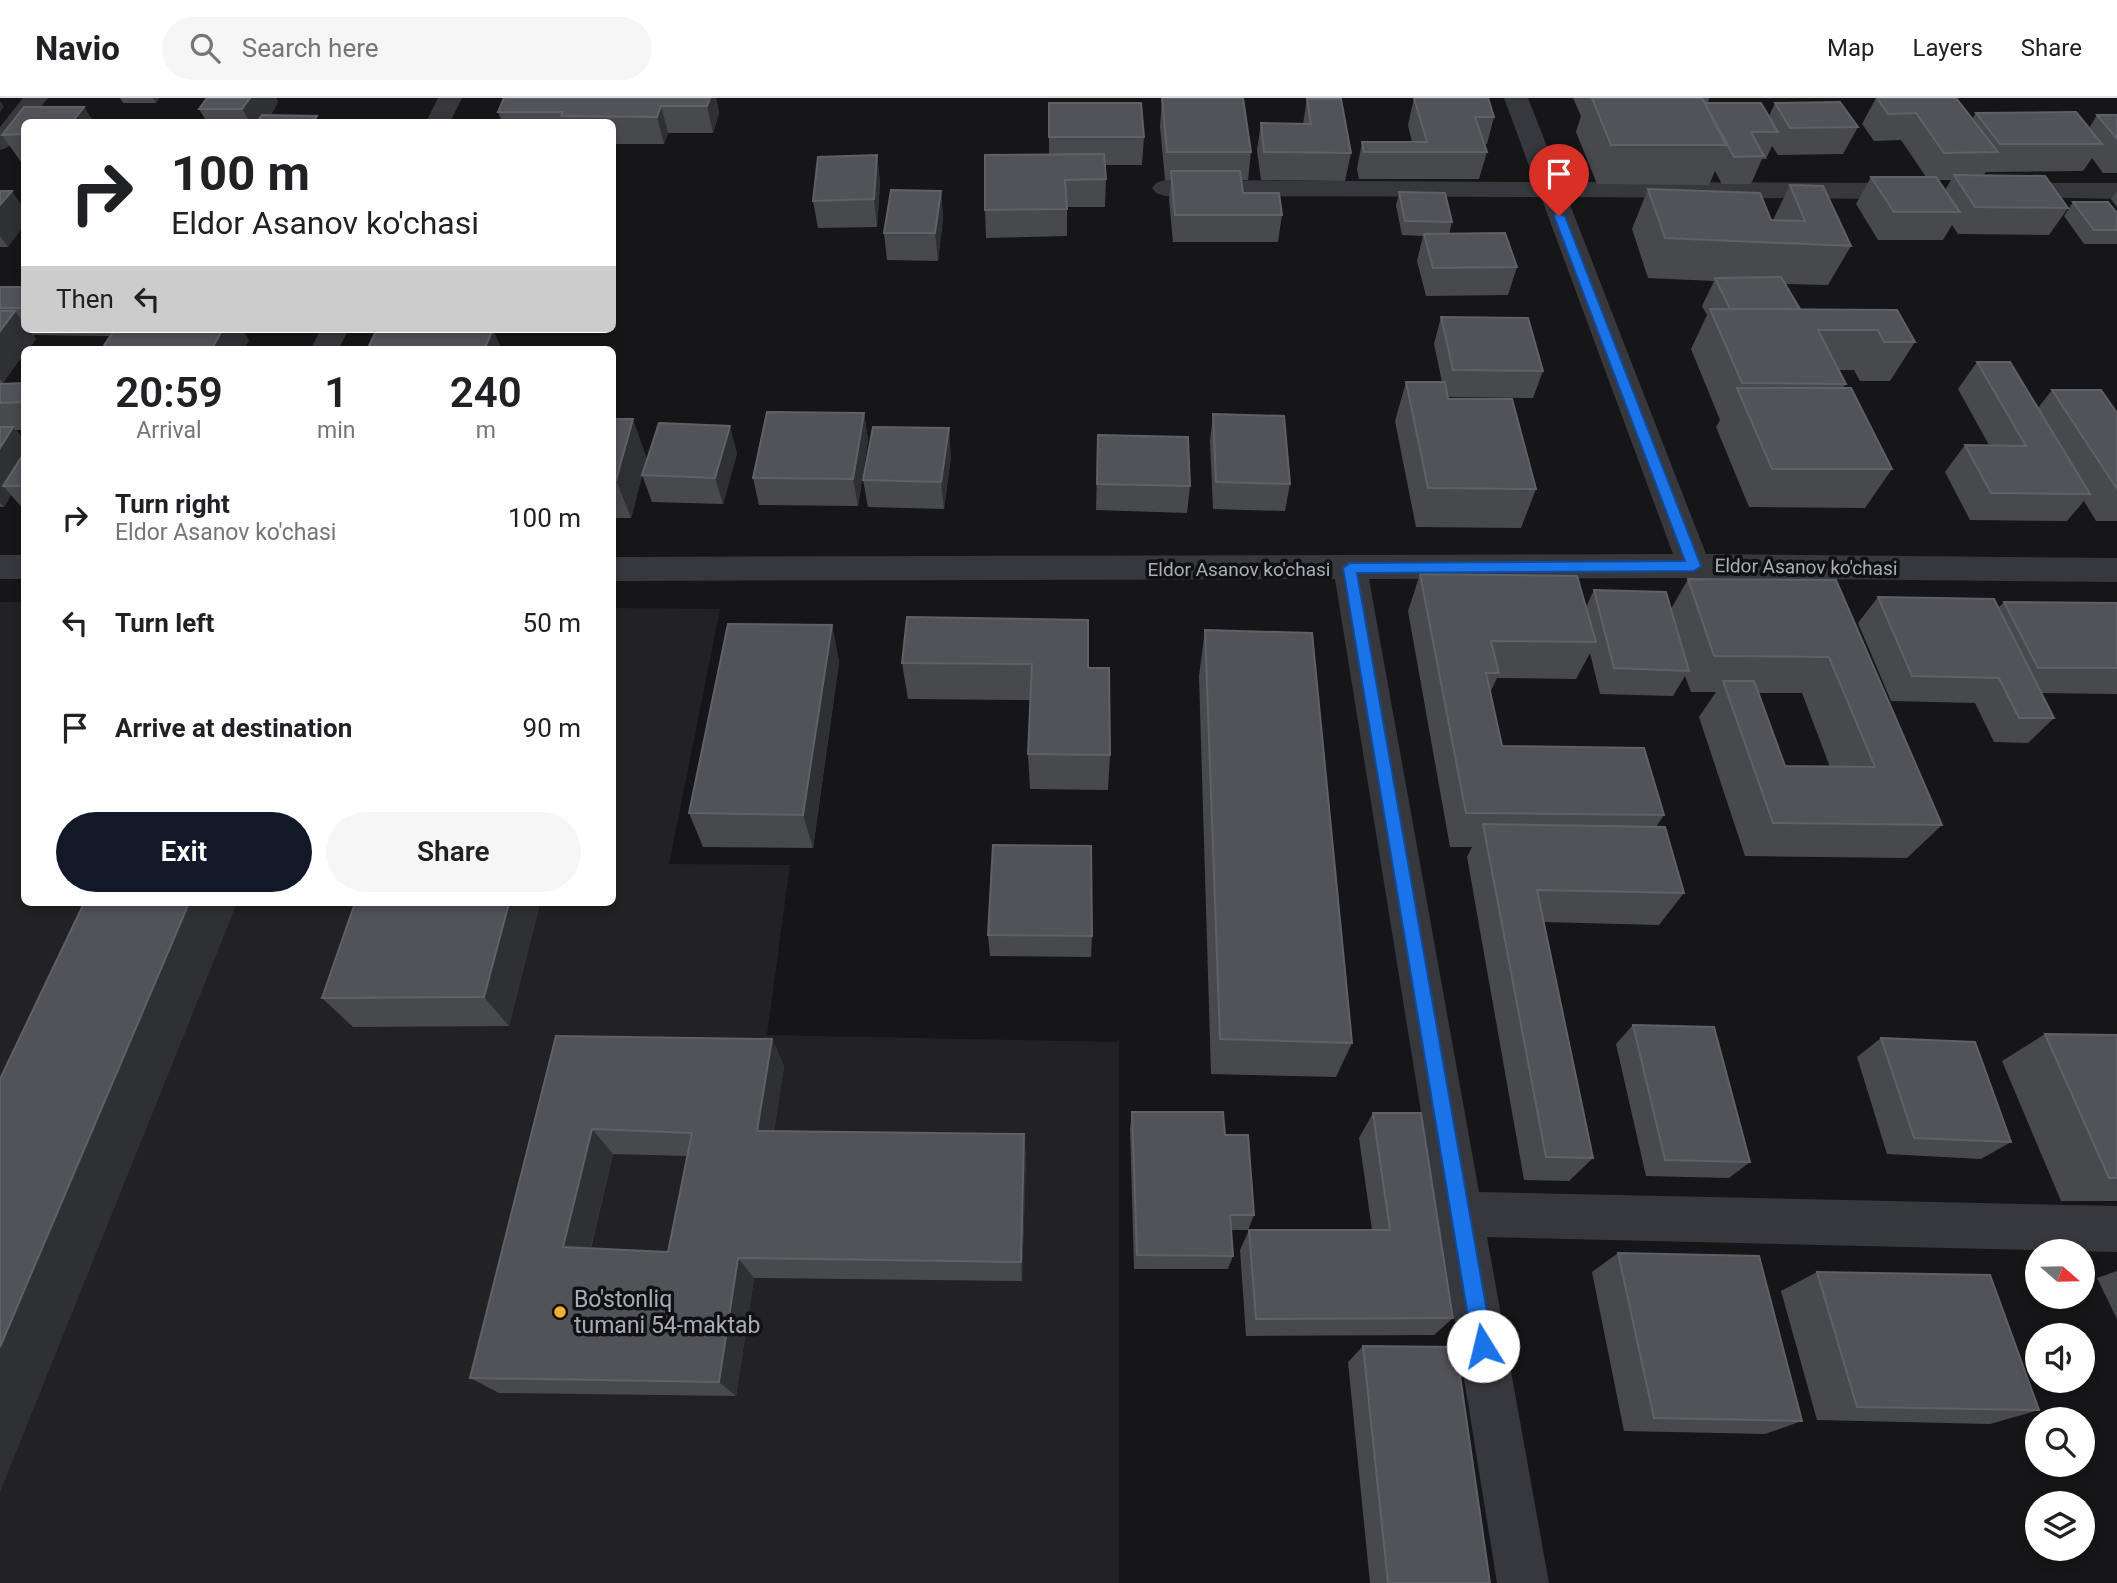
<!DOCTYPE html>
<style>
:root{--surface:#fff;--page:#f6f6f6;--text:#202124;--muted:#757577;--line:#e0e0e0;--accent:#111827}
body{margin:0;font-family:Roboto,sans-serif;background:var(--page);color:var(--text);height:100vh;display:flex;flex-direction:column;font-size:26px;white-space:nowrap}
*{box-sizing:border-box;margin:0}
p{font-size:23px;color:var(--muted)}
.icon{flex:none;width:38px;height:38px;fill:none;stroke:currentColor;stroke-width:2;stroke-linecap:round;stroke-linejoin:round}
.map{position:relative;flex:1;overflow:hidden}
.panel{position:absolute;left:21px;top:248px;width:595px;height:560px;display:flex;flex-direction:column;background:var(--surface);border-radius:10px;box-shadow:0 4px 10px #0003}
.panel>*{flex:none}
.top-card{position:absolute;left:21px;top:21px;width:595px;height:214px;border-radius:10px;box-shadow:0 4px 10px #0003;background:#fff;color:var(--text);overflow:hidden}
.needle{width:46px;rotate:110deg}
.tools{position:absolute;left:2025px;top:1141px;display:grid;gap:14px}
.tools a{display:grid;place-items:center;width:70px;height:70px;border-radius:50%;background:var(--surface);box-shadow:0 4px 10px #0003;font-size:35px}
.pin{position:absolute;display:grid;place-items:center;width:60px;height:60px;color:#fff;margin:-72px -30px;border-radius:50% 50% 50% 0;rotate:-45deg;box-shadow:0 0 7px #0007}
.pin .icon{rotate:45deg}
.me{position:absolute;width:77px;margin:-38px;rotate:351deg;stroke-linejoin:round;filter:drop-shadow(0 0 5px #0008)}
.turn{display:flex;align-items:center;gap:24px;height:147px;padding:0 35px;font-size:32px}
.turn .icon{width:91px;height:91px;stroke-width:2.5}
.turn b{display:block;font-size:49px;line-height:60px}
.then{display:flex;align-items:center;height:66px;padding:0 35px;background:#0003;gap:14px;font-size:26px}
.eta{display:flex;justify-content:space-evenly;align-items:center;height:119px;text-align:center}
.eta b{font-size:42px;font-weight:600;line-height:49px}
.button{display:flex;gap:14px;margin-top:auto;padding:14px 35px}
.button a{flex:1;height:80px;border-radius:42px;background:var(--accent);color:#fff;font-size:28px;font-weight:600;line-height:80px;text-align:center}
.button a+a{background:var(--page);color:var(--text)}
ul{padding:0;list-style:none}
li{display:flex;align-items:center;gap:21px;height:105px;padding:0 35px}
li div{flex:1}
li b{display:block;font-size:26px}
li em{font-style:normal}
header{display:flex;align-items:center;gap:42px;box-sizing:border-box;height:98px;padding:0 35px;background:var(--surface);border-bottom:2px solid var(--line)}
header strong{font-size:33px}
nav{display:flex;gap:38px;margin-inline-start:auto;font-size:24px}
.search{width:490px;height:63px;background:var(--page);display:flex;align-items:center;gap:18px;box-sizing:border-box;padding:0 24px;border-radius:38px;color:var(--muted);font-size:26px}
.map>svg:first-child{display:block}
</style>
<header>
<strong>Navio</strong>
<div class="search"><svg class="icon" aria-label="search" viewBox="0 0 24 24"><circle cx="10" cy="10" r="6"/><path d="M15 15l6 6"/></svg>Search here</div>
<nav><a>Map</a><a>Layers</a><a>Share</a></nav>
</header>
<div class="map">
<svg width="2117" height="1485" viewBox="0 0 2117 1485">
<rect width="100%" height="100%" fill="#161618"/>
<polygon fill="#222225" points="0,504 24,504 24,805 612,805 613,510 720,511 669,766 790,767 767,937 1119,944 1119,1485 0,1485"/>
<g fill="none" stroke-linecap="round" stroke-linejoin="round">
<g fill="#37383d" fill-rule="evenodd">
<path d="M 23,0 L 48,0 L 29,24 L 24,24 C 24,37 11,50 0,52 L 0,29 Z"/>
<polygon points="438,0 462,0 450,24 426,24"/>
<polygon points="1504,0 1528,0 1561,84 1915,85 1924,88 1928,93 1924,98 1915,101 1567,99 1706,456 2117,460 2117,484 1694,480 1369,481 1479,1094 2117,1108 2117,1154 1487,1139 1549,1485 1497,1485 1335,481 612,483 612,459 1673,456 1541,99 1165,98 1156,95 1152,90 1156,85 1165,82 1535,84"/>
<polygon points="2004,85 2117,85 2117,101 1995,98 1991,93 1995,88"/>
<polygon points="321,231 349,231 338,252 310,252"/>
<rect x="0" y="457" width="24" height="24"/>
</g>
</g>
<g fill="#47494d" fill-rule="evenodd">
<polygon points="120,0 159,0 156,5 123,5"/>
<polygon points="207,0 276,0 278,4 270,18 319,24 207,24 199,11"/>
<polygon points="504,0 716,0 719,15 713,35 668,35 664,46 612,46 612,24 502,24 498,14"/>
<polygon points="1162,0 1251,54 1248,82 1241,82 1243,95 1282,117 1278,144 1173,144 1169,101 1171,82 1165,82 1160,28"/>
<polygon points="1414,0 1494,19 1487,46 1484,46 1487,54 1479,81 1359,81 1357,71 1362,44 1412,44 1408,27"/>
<polygon points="1573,0 1709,0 1708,5 1769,18 1775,5 1858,29 1843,56 1778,57 1772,48 1766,61 1762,61 1751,86 1722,86 1715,73 1709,87 1597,86 1576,34 1581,18"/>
<path d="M 1876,0 L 1956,0 L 1972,21 L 1976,15 L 2089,30 L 2097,17 L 2117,17 L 2117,75 L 2103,75 L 2092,60 L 2083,73 L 1986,74 L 1983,77 L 2068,110 L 2049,137 L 1958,136 L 1952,127 L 1943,142 L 1878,142 L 1856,106 L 1871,79 L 1926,79 L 1901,42 L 1874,43 L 1862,26 ZM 1939,82 L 1951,82 L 1945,92 Z"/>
<polygon points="1307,1 1351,55 1345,83 1261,82 1257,52 1261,25 1303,26"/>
<polygon points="1049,5 1144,39 1142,67 1104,67 1106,81 1105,109 1067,109 1067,138 986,140 985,112 1049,56"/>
<polygon points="24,24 24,64 21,64 2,37"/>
<polygon points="877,57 880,85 877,129 818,130 813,103"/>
<polygon points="1790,87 1851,148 1828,187 1785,186 1800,211 1897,212 1915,244 1890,283 1860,283 1854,272 1838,272 1846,286 1843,290 1892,371 1865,410 1749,409 1716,329 1720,322 1691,251 1707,217 1702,208 1714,183 1648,180 1632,131 1648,91 1773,122"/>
<polygon points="0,93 8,149 0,149"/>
<polygon points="941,93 943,120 938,163 887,162 884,135"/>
<polygon points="2117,93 2117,109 2111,101"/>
<polygon points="1399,94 1452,124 1449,136 1517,169 1508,197 1426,198 1417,163 1423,138 1402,137 1396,108"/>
<polygon points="2073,104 2117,115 2117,146 2084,146 2064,118"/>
<polygon points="0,189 24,189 24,231 242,231 249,243 110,238 33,237 36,241 28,252 24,252 3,285 0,285"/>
<polygon points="1441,219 1543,273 1533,300 1448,299 1448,301 1536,391 1521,430 1416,429 1395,323 1406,284 1442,284 1434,246"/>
<polygon points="1977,264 2038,310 2052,292 2117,315 2117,423 2096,423 2084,403 2067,423 1970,422 1945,374 1965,347 1989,347 1958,291"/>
<polygon points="24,285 24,332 16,332 24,343 24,412 11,397 4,409 0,409 0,286"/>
<polygon points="864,315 868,342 858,408 759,407 753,380"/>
<polygon points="1213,316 1290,386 1285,413 1213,411 1210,343"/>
<polygon points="612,321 647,361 642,377 737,355 723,406 652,404 642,377 631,420 612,420"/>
<polygon points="1098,337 1190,388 1187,415 1096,412"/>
<polygon points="951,358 944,411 868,409 863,382"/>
<path d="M 1420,476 L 1586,509 L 1594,492 L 1671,511 L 1688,481 L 1836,482 L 1942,727 L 1907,760 L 1745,758 L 1699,619 L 1716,594 L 1691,594 L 1685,578 L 1673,598 L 1600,596 L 1590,555 L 1576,581 L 1497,580 L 1490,595 L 1502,648 L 1664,717 L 1656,729 L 1684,795 L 1659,827 L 1544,824 L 1593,1060 L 1569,1083 L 1524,1082 L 1467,759 L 1472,749 L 1450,749 L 1408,513 ZM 1758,595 L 1802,595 L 1830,669 L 1785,668 Z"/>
<polygon points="1878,499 1998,510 2004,504 2117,505 2117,596 2041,595 2054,620 2028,645 1994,644 1975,605 1891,603 1858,525"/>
<polygon points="907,519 1088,570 1110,657 1108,692 1030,691 1028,656 1030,602 908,601 902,565"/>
<polygon points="832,527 839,564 813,750 703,749 689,715"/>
<polygon points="1205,532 1352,945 1336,979 1211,976 1199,578"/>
<polygon points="355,805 540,805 509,928 353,929 322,900"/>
<polygon points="988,837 1092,838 1091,859 990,858"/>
<polygon points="1633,927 1750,1064 1729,1080 1646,1078 1616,946"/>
<polygon points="2045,936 2117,937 2117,1103 2061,1103 2002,963"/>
<path d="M 556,938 L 772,941 L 784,968 L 774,1033 L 1024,1036 L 1026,1061 L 1022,1183 L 754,1180 L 736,1298 L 499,1295 L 470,1280 ZM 613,1056 L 687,1058 L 668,1154 L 591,1150 Z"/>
<polygon points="1881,940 2011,1044 1981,1061 1887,1056 1857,959"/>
<polygon points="1132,1014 1225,1037 1254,1117 1248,1132 1231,1132 1233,1158 1228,1171 1134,1171 1130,1031"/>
<polygon points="1373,1015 1453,1220 1434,1237 1246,1238 1240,1152 1249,1132 1372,1132 1359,1040"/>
<polygon points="1618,1155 1802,1323 1765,1336 1624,1333 1592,1174"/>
<polygon points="2117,1173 2117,1221 2097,1180"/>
<polygon points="1817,1174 2039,1312 1990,1326 1817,1322 1781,1193"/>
<polygon points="1363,1248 1490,1485 1370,1485 1348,1264"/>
</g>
<g fill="#2f3033">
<polygon points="153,0 159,0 156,5"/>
<polygon points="250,0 276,0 278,4 265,24 250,24 242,11"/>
<polygon points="710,0 716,0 719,15 713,35 707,8"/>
<polygon points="0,3 4,9 0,14"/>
<polygon points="661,8 668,35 664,46 657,19"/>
<polygon points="84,9 94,24 72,24"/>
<polygon points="317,18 319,24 313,24"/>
<polygon points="612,46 616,59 612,69"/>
<polygon points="877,57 880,85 877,129 874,101"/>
<polygon points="12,93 24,111 24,128 8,149 0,138 0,107"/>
<polygon points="941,93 943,120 938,163 935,135"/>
<polygon points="15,213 24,226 24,231 28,231 36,241 28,252 24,252 24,256 3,285 0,281 0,233"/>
<polygon points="222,231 242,231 249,243 243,252 211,252"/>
<polygon points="493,231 502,252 484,252"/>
<polygon points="864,315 868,342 858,408 853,381"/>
<polygon points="633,321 647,361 631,420 616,382"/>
<polygon points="730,328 737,355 723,406 715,380"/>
<polygon points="13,329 24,343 24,375 3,388 11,397 4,409 0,405 0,350"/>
<polygon points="949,330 951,358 944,411 941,384"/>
<polygon points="832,527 839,564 813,750 803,717"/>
<polygon points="189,805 237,805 0,1394 0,1249"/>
<polygon points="509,805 540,805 509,928 484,899"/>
<polygon points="772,941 784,968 771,1057 757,1033"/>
<polygon points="592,1031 613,1056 586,1169 563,1149"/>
<polygon points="1024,1036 1026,1061 1022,1183 1021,1164"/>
<polygon points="738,1160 754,1180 736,1298 719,1284"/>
</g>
<g fill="#525359" stroke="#5f6168" stroke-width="2" fill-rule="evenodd">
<polygon points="207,0 250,0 242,11 199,11"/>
<polygon points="504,0 710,0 707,8 661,8 657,19 561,18 563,14 498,14"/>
<polygon points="1162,0 1243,0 1251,54 1167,54"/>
<polygon points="1414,0 1488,0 1494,19 1475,19 1487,54 1364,54 1362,44 1427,44"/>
<polygon points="1592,0 1702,0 1726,47 1611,47"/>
<polygon points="1877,0 1956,0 1998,54 1944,55 1916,15 1888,16"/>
<polygon points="1307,1 1341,1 1351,55 1264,54 1261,25 1311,26"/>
<polygon points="1840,4 1858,29 1790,30 1775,5"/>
<polygon points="1049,5 1141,5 1144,39 1049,39"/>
<polygon points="1705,5 1761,5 1778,34 1751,34 1764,58 1734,59"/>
<polygon points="24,9 84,9 72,24 24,24 24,36 2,37"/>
<polygon points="2076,14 2102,46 2000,46 1976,15"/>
<polygon points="262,17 317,18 313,24 257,24"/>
<polygon points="2097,17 2117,17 2117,41"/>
<polygon points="1104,56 1106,81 1065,82 1067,111 985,112 985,57"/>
<polygon points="877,57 874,101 813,103 818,59"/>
<polygon points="1171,73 1240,73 1243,95 1279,95 1282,117 1175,117"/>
<polygon points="1954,77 2045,78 2068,110 1975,109"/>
<polygon points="1871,79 1936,79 1960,114 1894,114"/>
<polygon points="1790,87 1823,88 1851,148 1665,140 1648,91 1760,95 1771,122 1805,123"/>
<polygon points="891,92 941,93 935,135 884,135"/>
<polygon points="0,93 12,93 0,107"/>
<polygon points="1399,94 1445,95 1452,124 1405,123"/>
<polygon points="2073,104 2108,104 2117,115 2117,132 2094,132"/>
<polygon points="1505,135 1517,169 1433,170 1424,136"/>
<polygon points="1781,179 1800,211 1730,211 1715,180"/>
<rect x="0" y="189" width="24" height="21"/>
<polygon points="1710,211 1897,212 1915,244 1884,244 1878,232 1818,232 1846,286 1742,285"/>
<polygon points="0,213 15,213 0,233"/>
<polygon points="1441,219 1528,220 1543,273 1453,272"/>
<polygon points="115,231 223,231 211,252 101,252"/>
<polygon points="377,231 493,231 484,252 367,252"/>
<polygon points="1977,264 2010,264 2090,396 1991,395 1965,347 2026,348"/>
<polygon points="1406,284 1445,284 1448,301 1512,301 1536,391 1428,390"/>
<polygon points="24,285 24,304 0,305 0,286"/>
<polygon points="1737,290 1851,290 1892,371 1772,371"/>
<polygon points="2052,292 2101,292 2117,315 2117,391"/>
<polygon points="767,314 864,315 853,381 753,380"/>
<polygon points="1213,316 1284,318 1290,386 1216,384"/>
<polygon points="612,321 633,321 616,382 612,382"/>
<polygon points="659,325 730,328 715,380 642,377"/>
<polygon points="0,329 13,329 0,350"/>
<polygon points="873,329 949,330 941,384 863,382"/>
<polygon points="1098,337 1188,339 1190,388 1097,386"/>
<polygon points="24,355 24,388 3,388"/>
<polygon points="1420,476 1577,478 1596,544 1491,543 1499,575 1486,575 1502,648 1644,650 1664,717 1466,715"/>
<polygon points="1688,481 1836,482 1942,727 1773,725 1723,583 1754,583 1785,668 1875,669 1829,559 1714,558"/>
<polygon points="1594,492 1666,494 1689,573 1614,570"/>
<polygon points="1878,499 1994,501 2054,620 2019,620 1999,580 1912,578"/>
<polygon points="2004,504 2117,505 2117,570 2038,570"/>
<polygon points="907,519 1088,522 1088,570 1109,570 1110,657 1028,656 1032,566 902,565"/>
<polygon points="728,526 832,527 803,717 689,715"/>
<polygon points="1205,532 1312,535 1352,945 1220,941"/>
<polygon points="1483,726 1665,729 1684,795 1537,792 1593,1060 1546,1059"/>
<polygon points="993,747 1091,748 1092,838 988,837"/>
<polygon points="84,805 189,805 0,1249 0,981"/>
<polygon points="355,805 509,805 484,899 322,900"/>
<polygon points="1633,927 1714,929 1750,1064 1665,1062"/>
<polygon points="2045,936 2117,937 2117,1080 2109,1080"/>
<path d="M 556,938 L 772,941 L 757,1033 L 1024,1036 L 1021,1164 L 738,1160 L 719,1284 L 470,1280 ZM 592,1031 L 692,1035 L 668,1154 L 563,1149 Z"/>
<polygon points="1881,940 1975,944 2011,1044 1914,1040"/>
<polygon points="1132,1014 1223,1014 1225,1037 1248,1037 1254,1117 1230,1117 1233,1158 1137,1157"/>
<polygon points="1373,1015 1421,1015 1453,1220 1256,1221 1249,1132 1390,1132"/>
<polygon points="1618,1155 1759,1158 1802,1323 1654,1320"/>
<polygon points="1817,1174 1990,1177 2039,1312 1857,1309"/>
<polygon points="1363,1248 1456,1249 1490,1485 1388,1485"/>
</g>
<polygon fill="#1a73e8" stroke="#114b97" stroke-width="2" points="1556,115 1565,118 1701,468 1694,473 1357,475 1493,1248 1491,1255 1483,1258 1476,1255 1473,1248 1343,470 1350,465 1685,463 1554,118"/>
<circle fill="#f2b134" stroke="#111113" stroke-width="2.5" cx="560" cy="1214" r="7"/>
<g text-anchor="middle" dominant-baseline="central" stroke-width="7" stroke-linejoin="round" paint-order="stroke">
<g font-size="19" fill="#a8adb8" stroke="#111113">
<text transform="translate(1806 469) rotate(1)">Eldor Asanov ko'chasi</text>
<text x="1239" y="471">Eldor Asanov ko'chasi</text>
</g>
<g font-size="23" fill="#a8adb8" stroke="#111113" text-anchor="start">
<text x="574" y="1201">Bo'stonliq<tspan x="574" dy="26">tumani 54-maktab</tspan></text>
</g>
</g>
</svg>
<div class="tools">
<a><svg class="needle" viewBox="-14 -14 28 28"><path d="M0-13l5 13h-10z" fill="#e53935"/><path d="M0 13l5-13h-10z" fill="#757577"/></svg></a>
<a><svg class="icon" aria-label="sound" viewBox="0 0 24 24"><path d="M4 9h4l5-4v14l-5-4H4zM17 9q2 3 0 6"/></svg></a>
<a><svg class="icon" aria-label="search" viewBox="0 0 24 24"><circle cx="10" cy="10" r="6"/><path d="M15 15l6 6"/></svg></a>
<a><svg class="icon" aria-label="layers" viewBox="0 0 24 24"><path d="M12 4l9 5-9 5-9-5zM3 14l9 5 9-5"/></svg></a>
</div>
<div class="pin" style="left:1559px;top:118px;background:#d93025"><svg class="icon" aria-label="arrive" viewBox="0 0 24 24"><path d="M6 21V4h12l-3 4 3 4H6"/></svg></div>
<svg class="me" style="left:1483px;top:1248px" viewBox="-20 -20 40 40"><circle r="19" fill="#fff"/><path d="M0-13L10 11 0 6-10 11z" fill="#1a73e8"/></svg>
<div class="top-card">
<div class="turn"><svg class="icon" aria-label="right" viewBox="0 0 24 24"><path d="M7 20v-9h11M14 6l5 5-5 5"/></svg><div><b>100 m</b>Eldor Asanov ko'chasi</div></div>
<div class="then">Then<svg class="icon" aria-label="left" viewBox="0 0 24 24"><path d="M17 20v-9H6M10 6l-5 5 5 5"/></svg></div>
</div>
<section class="panel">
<div class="eta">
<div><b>20:59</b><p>Arrival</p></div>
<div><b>1</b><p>min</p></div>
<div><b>240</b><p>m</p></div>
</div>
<ul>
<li><svg class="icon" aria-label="right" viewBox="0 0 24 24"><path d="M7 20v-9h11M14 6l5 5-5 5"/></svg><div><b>Turn right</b><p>Eldor Asanov ko'chasi</p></div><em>100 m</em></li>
<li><svg class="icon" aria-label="left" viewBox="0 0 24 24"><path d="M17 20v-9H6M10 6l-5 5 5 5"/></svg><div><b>Turn left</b></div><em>50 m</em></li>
<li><svg class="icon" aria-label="arrive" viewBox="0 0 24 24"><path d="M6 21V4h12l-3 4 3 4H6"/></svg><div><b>Arrive at destination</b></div><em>90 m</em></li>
</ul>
<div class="button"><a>Exit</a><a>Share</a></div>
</section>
</div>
